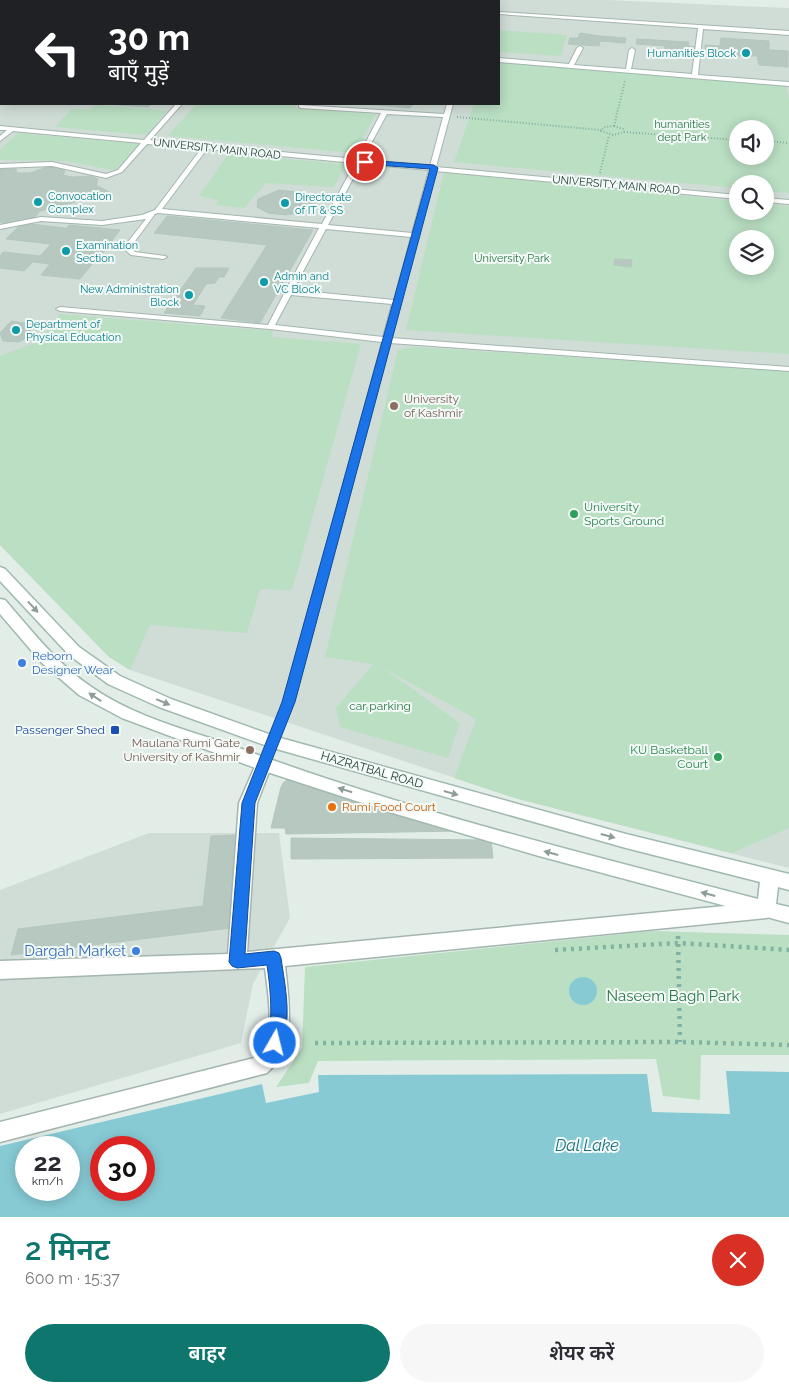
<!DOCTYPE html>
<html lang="hi">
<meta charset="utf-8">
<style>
:root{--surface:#fff;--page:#f7f7f7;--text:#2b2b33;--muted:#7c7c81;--accent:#0f766e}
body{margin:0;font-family:Raleway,"Noto Sans Devanagari",sans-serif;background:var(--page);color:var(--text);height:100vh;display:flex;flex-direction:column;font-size:19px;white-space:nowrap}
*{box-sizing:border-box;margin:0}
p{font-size:16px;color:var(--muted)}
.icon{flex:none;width:28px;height:28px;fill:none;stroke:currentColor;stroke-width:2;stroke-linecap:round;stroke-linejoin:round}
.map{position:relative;height:1217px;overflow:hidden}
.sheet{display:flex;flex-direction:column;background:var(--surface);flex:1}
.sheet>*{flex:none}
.top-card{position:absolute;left:0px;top:0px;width:500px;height:105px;box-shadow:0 2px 12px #0003;background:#202124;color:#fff;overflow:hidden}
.buttons{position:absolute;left:729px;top:120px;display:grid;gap:10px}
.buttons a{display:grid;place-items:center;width:45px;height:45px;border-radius:50%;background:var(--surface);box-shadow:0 2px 12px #0003;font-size:25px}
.speed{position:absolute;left:15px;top:1136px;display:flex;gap:10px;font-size:25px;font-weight:700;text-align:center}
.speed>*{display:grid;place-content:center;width:65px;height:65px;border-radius:50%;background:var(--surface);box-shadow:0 2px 12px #0003;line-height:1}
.speed small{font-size:12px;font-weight:400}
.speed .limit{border:8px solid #d22;background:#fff;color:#111}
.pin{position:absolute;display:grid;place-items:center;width:42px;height:42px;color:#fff;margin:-21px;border:2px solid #fff;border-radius:50%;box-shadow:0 1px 5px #0007}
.me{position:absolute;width:55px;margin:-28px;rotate:8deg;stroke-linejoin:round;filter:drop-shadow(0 0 4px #0008)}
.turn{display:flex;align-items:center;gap:18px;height:105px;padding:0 25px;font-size:22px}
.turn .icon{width:65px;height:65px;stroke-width:2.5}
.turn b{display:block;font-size:35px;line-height:42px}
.round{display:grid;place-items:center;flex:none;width:52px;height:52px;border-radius:26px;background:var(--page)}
.summary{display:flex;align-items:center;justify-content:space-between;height:85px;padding:0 25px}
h1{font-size:30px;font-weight:600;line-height:38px;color:var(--accent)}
.action{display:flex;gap:10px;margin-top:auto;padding:10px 25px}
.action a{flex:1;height:58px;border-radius:30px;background:var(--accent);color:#fff;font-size:20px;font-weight:600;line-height:58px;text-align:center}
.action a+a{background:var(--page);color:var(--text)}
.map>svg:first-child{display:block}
</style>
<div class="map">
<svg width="789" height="1217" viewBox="0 0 789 1217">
<rect width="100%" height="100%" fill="#e2ede8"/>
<g fill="#d0ddd6" fill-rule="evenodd">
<path d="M 0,0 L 607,0 L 789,8 L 789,868 L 518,799 L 130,670 L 109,657 L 0,545 ZM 1,1 L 499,1 L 499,104 L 1,104 ZM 738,129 L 765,129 L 765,156 L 738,156 ZM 738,184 L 765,184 L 765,211 L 738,211 ZM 738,239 L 765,239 L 765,266 L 738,266 Z"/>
<polygon points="149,833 279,833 290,918 253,984 241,1043 0,1114 0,890"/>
</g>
<g fill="#badfc3" fill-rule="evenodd">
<polygon points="499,30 567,35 561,56 499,52"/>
<path d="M 499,62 L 786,86 L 789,99 L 789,193 L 765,191 L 765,184 L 738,184 L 737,188 L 454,162 L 474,104 L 499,104 ZM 738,129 L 765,129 L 765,156 L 738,156 Z"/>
<polygon points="197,104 296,104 295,108 376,114 355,153 167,136"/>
<polygon points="97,105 167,111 147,135 55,127 72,109 89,110"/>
<polygon points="18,133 138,144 142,144 115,171 68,161 0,160 0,150"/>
<polygon points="228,154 346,164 334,187 266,183 244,208 215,205 219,200 199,196"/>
<path d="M 444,172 L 737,201 L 738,211 L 765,211 L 765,204 L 789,206 L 789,354 L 406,330 ZM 738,239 L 765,239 L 765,266 L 738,266 Z"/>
<polygon points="60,314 273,331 272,337 361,344 292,590 260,589 247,633 150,625 130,670 109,657 0,545 0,356 38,342"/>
<polygon points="415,347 789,371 789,828 732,853 518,799 454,778 476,719 383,668 460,723 448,758 340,727 336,708 373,664 325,657 398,350"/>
<polygon points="652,931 789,935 789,1055 701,1055 700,1100 663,1096 656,1059 318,1061 309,1083 276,1087 302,1048 305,967"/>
</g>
<g fill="#87cad4" fill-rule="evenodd">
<circle cx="583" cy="991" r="14"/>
<path d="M 726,1071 L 789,1072 L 789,1217 L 0,1217 L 0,1146 L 262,1084 L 266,1103 L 319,1092 L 318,1075 L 647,1074 L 652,1112 L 730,1114 ZM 26,1148 L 69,1148 L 69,1190 L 26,1190 ZM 101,1148 L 144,1148 L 144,1190 L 101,1190 Z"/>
</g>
<g fill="#b7c8c0" stroke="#b4c7be">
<polygon points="32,0 82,0 98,1 30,1"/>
<polygon points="580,33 600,36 626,38 625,43 600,41 599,46 568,44 570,38 578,38"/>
<polygon points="721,38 769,41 769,50 788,51 788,67 759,65 757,56 705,56 705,45 720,46"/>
<polygon points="637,39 689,42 688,46 696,47 696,54 664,52 665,46 636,44"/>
<polygon points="105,104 151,104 148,107"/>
<polygon points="368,104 413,104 410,108"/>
<polygon points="47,167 59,167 65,171 63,175 72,177 92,176 98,179 96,185 111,193 40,211 35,217 10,223 0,222 0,169 16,169 17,173 30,173"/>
<polygon points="279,190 305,193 311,196 314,204 304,212 286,215 268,213 257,207 258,199"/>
<polygon points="167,216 313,230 260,323 221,318 267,245 154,233"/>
<polygon points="22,223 65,228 58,237 69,225 120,230 103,253 76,250 101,253 80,279 41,275 50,264 33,262 24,271 0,268 0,256 3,252 40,256 51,244 6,239"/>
<polygon points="615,259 632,260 631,267 614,265"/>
<polygon points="196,268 229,268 224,277 219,277 215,283 206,284 193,305 205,306 200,316 164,313"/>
<polygon points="11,321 31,324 27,327 32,328 26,338 19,342 3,341 0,333"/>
<polygon points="293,777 461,831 286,834 285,828 271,828 281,787 284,782"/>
<polygon points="237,835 231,928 11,955 18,929 203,906 211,836"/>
<polygon points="291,838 491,840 493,858 291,859"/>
</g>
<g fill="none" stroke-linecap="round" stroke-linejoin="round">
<defs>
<g id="service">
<polygon points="235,0 265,0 265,1 236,1"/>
<polygon points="499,12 789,31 789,35 703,29 698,75 789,82 789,86 499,62 499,58 569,64 577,48 580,46 583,48 574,65 626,69 629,50 632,48 635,50 631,69 692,74 698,28 499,14"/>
<polygon points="0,36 1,37 1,39 0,40"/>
<polygon points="1,59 1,63 0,64 0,60"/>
<path d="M 176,104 L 182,104 L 150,140 L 357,159 L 381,113 L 301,108 L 299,107 L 299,105 L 444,114 L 447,104 L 453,104 L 436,167 L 738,195 L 738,199 L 435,171 L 391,338 L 789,367 L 789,371 L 390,343 L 294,702 L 277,745 L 269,745 L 267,742 L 284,702 L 382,342 L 270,329 L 60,311 L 56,309 L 60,307 L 268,325 L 284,294 L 282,292 L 286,290 L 319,228 L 158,213 L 155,214 L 130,248 L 135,252 L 165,256 L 167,257 L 163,259 L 131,255 L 123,248 L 146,219 L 102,225 L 41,221 L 0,229 L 0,225 L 41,217 L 102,221 L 142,215 L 155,210 L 201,149 L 147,144 L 122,172 L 106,178 L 52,166 L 0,168 L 0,164 L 52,162 L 106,174 L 118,170 L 141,143 L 13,131 L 0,141 L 0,136 L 7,130 L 0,130 L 0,126 L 144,140 ZM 387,114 L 443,117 L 430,166 L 362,160 ZM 207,149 L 355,163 L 322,224 L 162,209 ZM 361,164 L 429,170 L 412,233 L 328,225 ZM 326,229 L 411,237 L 394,300 L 293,290 ZM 291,295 L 392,304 L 383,337 L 275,325 Z"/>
<polygon points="765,198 789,200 789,204 765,202"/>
</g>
<path id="minor" d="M 264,758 L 270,759 L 272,764 L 257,803 L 247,952 L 766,902 L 773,904 L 775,910 L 773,916 L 766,918 L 285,966 C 289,1002 297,1046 267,1073 L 0,1142 L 0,1122 L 254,1058 C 278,1038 268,995 265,968 L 0,979 L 0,961 L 228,954 L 239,803 L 256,764 L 258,759 Z"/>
<path id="secondary" d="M 0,567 L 5,569 L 79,647 L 120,676 L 171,699 L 277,737 L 626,834 L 789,874 L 789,890 L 778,887 L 776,904 L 789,907 L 789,923 L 539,856 L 396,814 L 258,769 L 122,718 L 79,695 L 42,663 L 0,614 L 0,599 L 5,600 C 32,631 58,665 93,688 C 136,718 192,731 242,749 C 410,811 585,854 758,899 L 760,882 L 626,848 L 273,748 L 159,707 L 108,684 L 69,655 L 0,581 Z"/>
</defs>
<use href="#service" stroke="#a4b5af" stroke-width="2"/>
<use href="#minor" stroke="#a4b5af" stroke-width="3"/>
<use href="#secondary" stroke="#a0b9af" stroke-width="3"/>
<g stroke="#81b2a1" stroke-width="2" stroke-dasharray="1 2" stroke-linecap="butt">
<polyline points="457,117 601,130"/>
<polyline points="614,126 625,81"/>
<polygon points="614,126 623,129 624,132 613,135 601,131 604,127"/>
<polyline points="624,132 738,140"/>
<polyline points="765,141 789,143"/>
<polyline points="600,173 609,135"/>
</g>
<g stroke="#81b2a1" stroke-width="4.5" stroke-dasharray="3 5" stroke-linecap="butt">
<polyline points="678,936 680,1042"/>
<polyline points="555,950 678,943 789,950"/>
<polyline points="315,1043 680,1042 789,1045"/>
</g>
<use href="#service" fill="#fff" fill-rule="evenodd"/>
<use href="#minor" fill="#fff" fill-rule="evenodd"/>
<use href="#secondary" fill="#fff" fill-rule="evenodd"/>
</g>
<defs><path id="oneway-solid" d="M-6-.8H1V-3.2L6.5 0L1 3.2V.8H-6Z" transform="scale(1.25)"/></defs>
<g fill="#909e9a">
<use href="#oneway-solid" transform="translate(33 607) rotate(47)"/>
<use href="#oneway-solid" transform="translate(95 697) rotate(-147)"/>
<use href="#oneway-solid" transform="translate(163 702) rotate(23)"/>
<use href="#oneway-solid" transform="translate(345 790) rotate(-162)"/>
<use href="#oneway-solid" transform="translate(451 793) rotate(16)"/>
<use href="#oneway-solid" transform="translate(608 836) rotate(15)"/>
<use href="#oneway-solid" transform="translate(551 853) rotate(-165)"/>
<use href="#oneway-solid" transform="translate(708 894) rotate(-165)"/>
</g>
<path fill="#1a73e8" stroke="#114b97" d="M 365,160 L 434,165 L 438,168 L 295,702 L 255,803 L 245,954 L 274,951 L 279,953 L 281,958 C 285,986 293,1021 280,1048 L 275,1051 L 269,1048 C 266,1041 270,1036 270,1029 C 272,1007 270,986 267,965 L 237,968 L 232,966 L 229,962 L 242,803 L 282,702 L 430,169 L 363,164 Z"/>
<g fill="#0f9aa8" stroke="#f2f9f6" stroke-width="2">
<circle cx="746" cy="53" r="5"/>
<circle cx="38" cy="202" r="5"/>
<circle cx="285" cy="203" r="5"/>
<circle cx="66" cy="251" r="5"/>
<circle cx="264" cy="282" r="5"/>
<circle cx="189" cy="295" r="5"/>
<circle cx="16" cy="330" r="5"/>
</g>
<g fill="#8d6e63" stroke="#f2f9f6" stroke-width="2">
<circle cx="394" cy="406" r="5"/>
<circle cx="250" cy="750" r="5"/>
</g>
<g fill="#2e9e5b" stroke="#f2f9f6" stroke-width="2">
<circle cx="574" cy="514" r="5"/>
<circle cx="718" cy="757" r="5"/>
</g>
<g fill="#3f7fe0" stroke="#f2f9f6" stroke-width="2">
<circle cx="22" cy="663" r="5"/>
<circle cx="136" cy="951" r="5"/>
</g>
<rect fill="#1a4fb4" stroke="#f2f9f6" stroke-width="2" x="110" y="725" width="10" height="10" rx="2.5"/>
<circle fill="#e8710a" stroke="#f2f9f6" stroke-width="2" cx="332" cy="807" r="5"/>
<g text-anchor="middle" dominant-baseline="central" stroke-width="4" stroke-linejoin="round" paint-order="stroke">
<g font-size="11" fill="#0d838f" stroke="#f2f9f6" text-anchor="start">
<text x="736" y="53" text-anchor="end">Humanities Block</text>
<text x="48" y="196">Convocation<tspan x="48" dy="13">Complex</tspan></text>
<text x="295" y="197">Directorate<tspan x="295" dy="13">of IT &amp; SS</tspan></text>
<text x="76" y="245">Examination<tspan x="76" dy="13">Section</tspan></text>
<text x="274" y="276">Admin and<tspan x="274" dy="13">VC Block</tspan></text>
<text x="179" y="289" text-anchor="end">New Administration<tspan x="179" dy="13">Block</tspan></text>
<text x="26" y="324">Department of<tspan x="26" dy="13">Physical Education</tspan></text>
</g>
<g font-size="11" fill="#297746" stroke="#f2f9f6">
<text x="682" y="124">humanities<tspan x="682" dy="13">dept Park</tspan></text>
<text x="512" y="258">University Park</text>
</g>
<g font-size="11" fill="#213e36" stroke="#f2f9f6">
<text transform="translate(217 149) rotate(6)">UNIVERSITY MAIN ROAD</text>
<text transform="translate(616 185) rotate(5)">UNIVERSITY MAIN ROAD</text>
</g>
<g font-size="12" fill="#785e54" stroke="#f2f9f6" text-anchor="start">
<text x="404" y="399">University<tspan x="404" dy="14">of Kashmir</tspan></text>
<text x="240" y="743" text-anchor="end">Maulana Rumi Gate<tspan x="240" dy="14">University of Kashmir</tspan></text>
</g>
<g font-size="12" fill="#27864d" stroke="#f2f9f6" text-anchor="start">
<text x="584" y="507">University<tspan x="584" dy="14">Sports Ground</tspan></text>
<text x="708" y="750" text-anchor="end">KU Basketball<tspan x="708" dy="14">Court</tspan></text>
</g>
<g font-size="12" fill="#366cbe" stroke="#f2f9f6" text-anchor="start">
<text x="32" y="656">Reborn<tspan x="32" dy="14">Designer Wear</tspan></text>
</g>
<g font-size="12" fill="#297746" stroke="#f2f9f6">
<text x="380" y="706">car parking</text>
</g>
<g font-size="12" fill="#164399" stroke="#f2f9f6" text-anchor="end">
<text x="105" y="730">Passenger Shed</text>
</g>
<g font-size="12" fill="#213e36" stroke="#f2f9f6">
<text transform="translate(372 770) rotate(16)">HAZRATBAL ROAD</text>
</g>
<g font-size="12" fill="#c56008" stroke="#f2f9f6" text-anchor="start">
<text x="342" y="807">Rumi Food Court</text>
</g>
<g font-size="15" fill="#366cbe" stroke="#f2f9f6" text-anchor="end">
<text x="126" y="951">Dargah Market</text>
</g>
<g font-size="15" fill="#297746" stroke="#f2f9f6">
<text x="673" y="996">Naseem Bagh Park</text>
</g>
<g font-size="16" font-style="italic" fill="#196e7d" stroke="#f2f9f6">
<text x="587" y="1145">Dal Lake</text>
</g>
</g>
</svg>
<div class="buttons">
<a><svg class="icon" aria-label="sound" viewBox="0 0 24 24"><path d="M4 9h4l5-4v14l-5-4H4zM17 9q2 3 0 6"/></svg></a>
<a><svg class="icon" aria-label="search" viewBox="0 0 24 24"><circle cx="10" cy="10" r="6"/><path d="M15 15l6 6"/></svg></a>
<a><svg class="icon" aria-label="layers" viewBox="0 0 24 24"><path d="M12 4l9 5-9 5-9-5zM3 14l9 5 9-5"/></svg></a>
</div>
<div class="speed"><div>22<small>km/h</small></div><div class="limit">30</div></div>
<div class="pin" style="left:365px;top:162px;background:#d93025"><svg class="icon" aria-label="arrive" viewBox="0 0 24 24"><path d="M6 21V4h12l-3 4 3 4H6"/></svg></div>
<svg class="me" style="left:275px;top:1043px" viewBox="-20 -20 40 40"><circle r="17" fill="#1a73e8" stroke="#fff" stroke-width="3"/><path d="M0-11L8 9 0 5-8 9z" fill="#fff"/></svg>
<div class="top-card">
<div class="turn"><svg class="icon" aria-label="left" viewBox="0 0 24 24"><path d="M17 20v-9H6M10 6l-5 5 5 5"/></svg><div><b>30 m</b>बाएँ मुड़ें</div></div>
</div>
</div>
<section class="sheet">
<div class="summary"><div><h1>2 मिनट</h1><p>600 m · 15:37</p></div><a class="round" style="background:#d93025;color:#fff"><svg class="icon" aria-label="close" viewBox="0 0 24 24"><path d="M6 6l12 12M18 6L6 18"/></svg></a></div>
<div class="action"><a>बाहर</a><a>शेयर करें</a></div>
</section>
